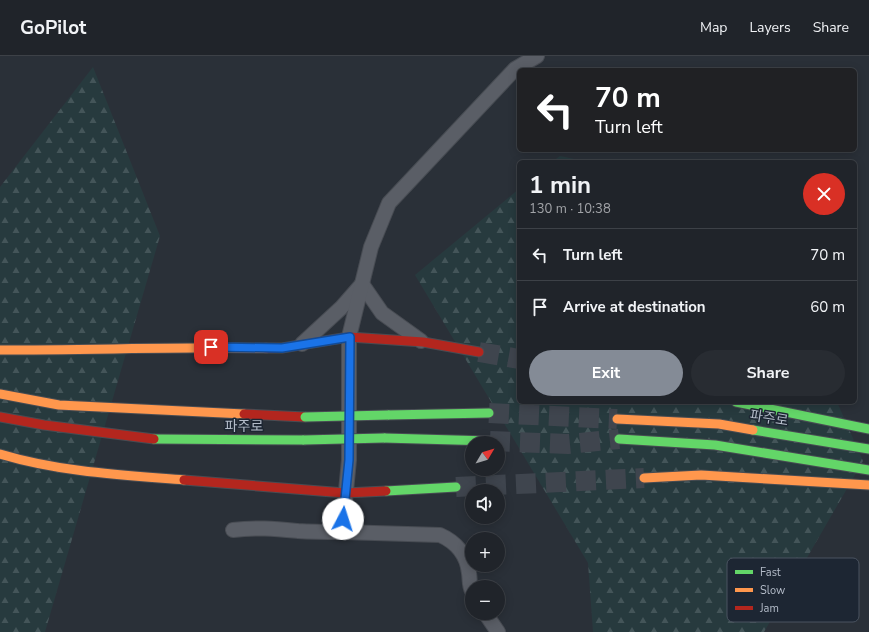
<!DOCTYPE html>
<meta charset="utf-8">
<style>
:root{--surface:#20242a;--page:#282c32;--text:#f1f3f6;--muted:#a2a4a8;--line:#3d4147;--accent:#848b96}
body{margin:0;font-family:"Nunito Sans","Noto Sans KR",sans-serif;background:var(--page);color:var(--text);height:100vh;display:flex;flex-direction:column;font-size:15px;white-space:nowrap}
*{box-sizing:border-box;margin:0}
p{font-size:13px;color:var(--muted)}
.icon{flex:none;width:22px;height:22px;fill:none;stroke:currentColor;stroke-width:2;stroke-linecap:round;stroke-linejoin:round}
.map{position:relative;flex:1;overflow:hidden}
.sheet{position:absolute;left:517px;top:104px;width:340px;height:244px;display:flex;flex-direction:column;background:var(--surface);border-radius:6px;box-shadow:0 2px 10px #0003,0 0 0 1px var(--line)}
.sheet>*{flex:none}
.top-card{position:absolute;left:517px;top:12px;width:340px;height:84px;border-radius:6px;box-shadow:0 2px 10px #0003,0 0 0 1px var(--line);background:#202124;color:#fff;overflow:hidden}
.needle{width:26px;rotate:52deg}
.buttons{position:absolute;left:465px;top:380px;display:grid;gap:8px}
.buttons a{display:grid;place-items:center;width:40px;height:40px;border-radius:50%;background:var(--surface);box-shadow:0 2px 10px #0003,0 0 0 1px var(--line);font-size:20px}
.pin{position:absolute;display:grid;place-items:center;width:34px;height:34px;color:#fff;margin:-17px;border-radius:8px;box-shadow:0 2px 6px #0006}
.me{position:absolute;width:44px;margin:-22px;rotate:5deg;stroke-linejoin:round;filter:drop-shadow(0 0 3px #0008)}
.turn{display:flex;align-items:center;gap:14px;height:84px;padding:0 12px;font-size:18px}
.turn .icon{width:52px;height:52px;stroke-width:2.5}
.turn b{display:block;font-size:28px;line-height:34px}
.round{display:grid;place-items:center;flex:none;width:42px;height:42px;border-radius:21px;background:var(--page)}
.headline{display:flex;align-items:center;justify-content:space-between;height:68px;padding:0 12px}
h1{font-size:24px;font-weight:700;line-height:30px}
.action{display:flex;gap:8px;margin-top:auto;padding:8px 12px}
.action a{flex:1;height:46px;border-radius:24px;background:var(--accent);color:#fff;font-size:16px;font-weight:700;line-height:46px;text-align:center}
.action a+a{background:var(--page);color:var(--text)}
ul{padding:0;list-style:none}
li{display:flex;align-items:center;gap:12px;height:52px;padding:0 12px;border-top:1px solid var(--line)}
li div{flex:1}
li b{display:block;font-size:15px}
li em{font-style:normal}
header{display:flex;align-items:center;gap:24px;box-sizing:border-box;height:56px;padding:0 20px;background:var(--surface);border-bottom:1px solid var(--line)}
header strong{font-size:19px}
nav{display:flex;gap:22px;margin-inline-start:auto;font-size:14px}
.map>svg:first-child{display:block}
</style>
<header>
<strong>GoPilot</strong>
<nav><a>Map</a><a>Layers</a><a>Share</a></nav>
</header>
<div class="map">
<svg width="869" height="576" viewBox="0 0 869 576">
<defs>
<pattern id="forest-firs" width="22" height="20" patternUnits="userSpaceOnUse"><rect width="22" height="20" fill="#273a3e"/><path d="M5 1l3.5 6h-7zM16 11l3.5 6h-7z" fill="#445559"/></pattern>
</defs>
<rect width="100%" height="100%" fill="#2a3038"/>
<g fill="url(#forest-firs)">
<polygon points="93,11 160,180 45,576 0,576 0,131"/>
<polygon points="560,100 589,106 552,106"/>
<polygon points="519,133 519,346 837,346 863,405 764,576 593,576 588,507 415,219"/>
</g>
<g fill="none" stroke-linecap="round" stroke-linejoin="round">
<g stroke="#3f454e" stroke-width="20" stroke-dasharray="20 10" stroke-linecap="butt">
<polyline points="479,296 519,303"/>
<polyline points="489,357 617,363"/>
<polyline points="490,385 568,388 619,383"/>
<polyline points="456,431 644,422"/>
</g>
<defs>
<g id="street">
<polyline points="302,288 341,252 362,228 382,257 421,285"/>
<path d="M 233,474 C 255,471 276,473 298,475 C 313,476 327,476 342,476 L 349,404 L 349,281 L 371,191 L 389,147 L 515,13 L 537,0"/>
<path d="M 342,476 L 440,479 C 456,486 467,499 469,517 C 470,523 469,529 472,535"/>
<polyline points="485,557 498,576"/>
</g>
<g id="fast">
<polyline points="736,346 869,373"/>
<polyline points="388,359 489,357"/>
<polyline points="753,374 869,393"/>
<polyline points="384,382 490,385"/>
<polyline points="154,383 304,384"/>
<polyline points="619,383 715,389 869,414"/>
<polyline points="386,435 456,431"/>
</g>
<g id="slow">
<path d="M 0,294 C 89,294 177,291 266,292"/>
<polyline points="0,338 59,349 244,358"/>
<polyline points="617,363 719,368 753,374"/>
<path d="M 0,398 C 60,416 122,419 184,424"/>
<polyline points="644,422 701,419 869,429"/>
</g>
<g id="jam">
<polyline points="266,292 282,292 349,281 423,286 479,296"/>
<polyline points="244,358 305,361"/>
<polyline points="0,361 44,369 154,383"/>
<polyline points="184,424 345,437 386,435"/>
</g>
</defs>
<use href="#street" stroke="#484c53" stroke-width="16"/>
<use href="#fast" stroke="#484c53" stroke-width="11"/>
<use href="#slow" stroke="#484c53" stroke-width="11"/>
<use href="#jam" stroke="#484c53" stroke-width="11"/>
<use href="#street" stroke="#5a5e66" stroke-width="14"/>
<use href="#fast" stroke="#63d668" stroke-width="9"/>
<use href="#slow" stroke="#ff974d" stroke-width="9"/>
<use href="#jam" stroke="#b3261e" stroke-width="9"/>
<defs>
<g id="fast-bridge">
<polyline points="305,361 388,359"/>
<polyline points="304,384 384,382"/>
</g>
</defs>
<use href="#fast-bridge" stroke="#484c53" stroke-width="11" stroke-linecap="butt"/>
<use href="#fast-bridge" stroke="#63d668" stroke-width="9"/>
</g>
<g fill="none" stroke-linecap="round" stroke-linejoin="round">
<defs>
<polyline id="route" points="211,291 282,292 350,281 349,404 343,463"/>
</defs>
<use href="#route" stroke="#114b97" stroke-width="10"/>
<use href="#route" stroke="#1a73e8" stroke-width="7"/>
</g>
<g text-anchor="middle" dominant-baseline="central" stroke-width="3" stroke-linejoin="round" paint-order="stroke">
<g font-size="14" fill="#b4bcc9" stroke="#1d2633">
<text transform="translate(769 362) rotate(9)">파주로</text>
<text x="244" y="370">파주로</text>
</g>
</g>
<rect x="727" y="502" width="132" height="64" rx="6" fill="#1d2633" stroke="#4a5360" stroke-width="1"/>
<rect x="735" y="514" width="18" height="4" fill="#63d668"/>
<rect x="735" y="532" width="18" height="4" fill="#ff974d"/>
<rect x="735" y="550" width="18" height="4" fill="#b3261e"/>
<g font-size="11" fill="#b4bcc9">
<text x="760" y="520">Fast</text>
<text x="760" y="538">Slow</text>
<text x="760" y="556">Jam</text>
</g>
</svg>
<div class="buttons">
<a><svg class="needle" viewBox="-14 -14 28 28"><path d="M0-13l5 13h-10z" fill="#e53935"/><path d="M0 13l5-13h-10z" fill="#a2a4a8"/></svg></a>
<a><svg class="icon" aria-label="sound" viewBox="0 0 24 24"><path d="M4 9h4l5-4v14l-5-4H4zM17 9q2 3 0 6"/></svg></a>
<a>+</a>
<a>−</a>
</div>
<div class="pin" style="left:211px;top:291px;background:#d93025"><svg class="icon" aria-label="arrive" viewBox="0 0 24 24"><path d="M6 21V4h12l-3 4 3 4H6"/></svg></div>
<svg class="me" style="left:343px;top:463px" viewBox="-20 -20 40 40"><circle r="19" fill="#fff"/><path d="M0-13L10 11 0 6-10 11z" fill="#1a73e8"/></svg>
<div class="top-card">
<div class="turn"><svg class="icon" aria-label="left" viewBox="0 0 24 24"><path d="M17 20v-9H6M10 6l-5 5 5 5"/></svg><div><b>70 m</b>Turn left</div></div>
</div>
<section class="sheet">
<div class="headline"><div><h1>1 min</h1><p>130 m · 10:38</p></div><a class="round" style="background:#d93025;color:#fff"><svg class="icon" aria-label="close" viewBox="0 0 24 24"><path d="M6 6l12 12M18 6L6 18"/></svg></a></div>
<ul>
<li><svg class="icon" aria-label="left" viewBox="0 0 24 24"><path d="M17 20v-9H6M10 6l-5 5 5 5"/></svg><div><b>Turn left</b></div><em>70 m</em></li>
<li><svg class="icon" aria-label="arrive" viewBox="0 0 24 24"><path d="M6 21V4h12l-3 4 3 4H6"/></svg><div><b>Arrive at destination</b></div><em>60 m</em></li>
</ul>
<div class="action"><a>Exit</a><a>Share</a></div>
</section>
</div>
